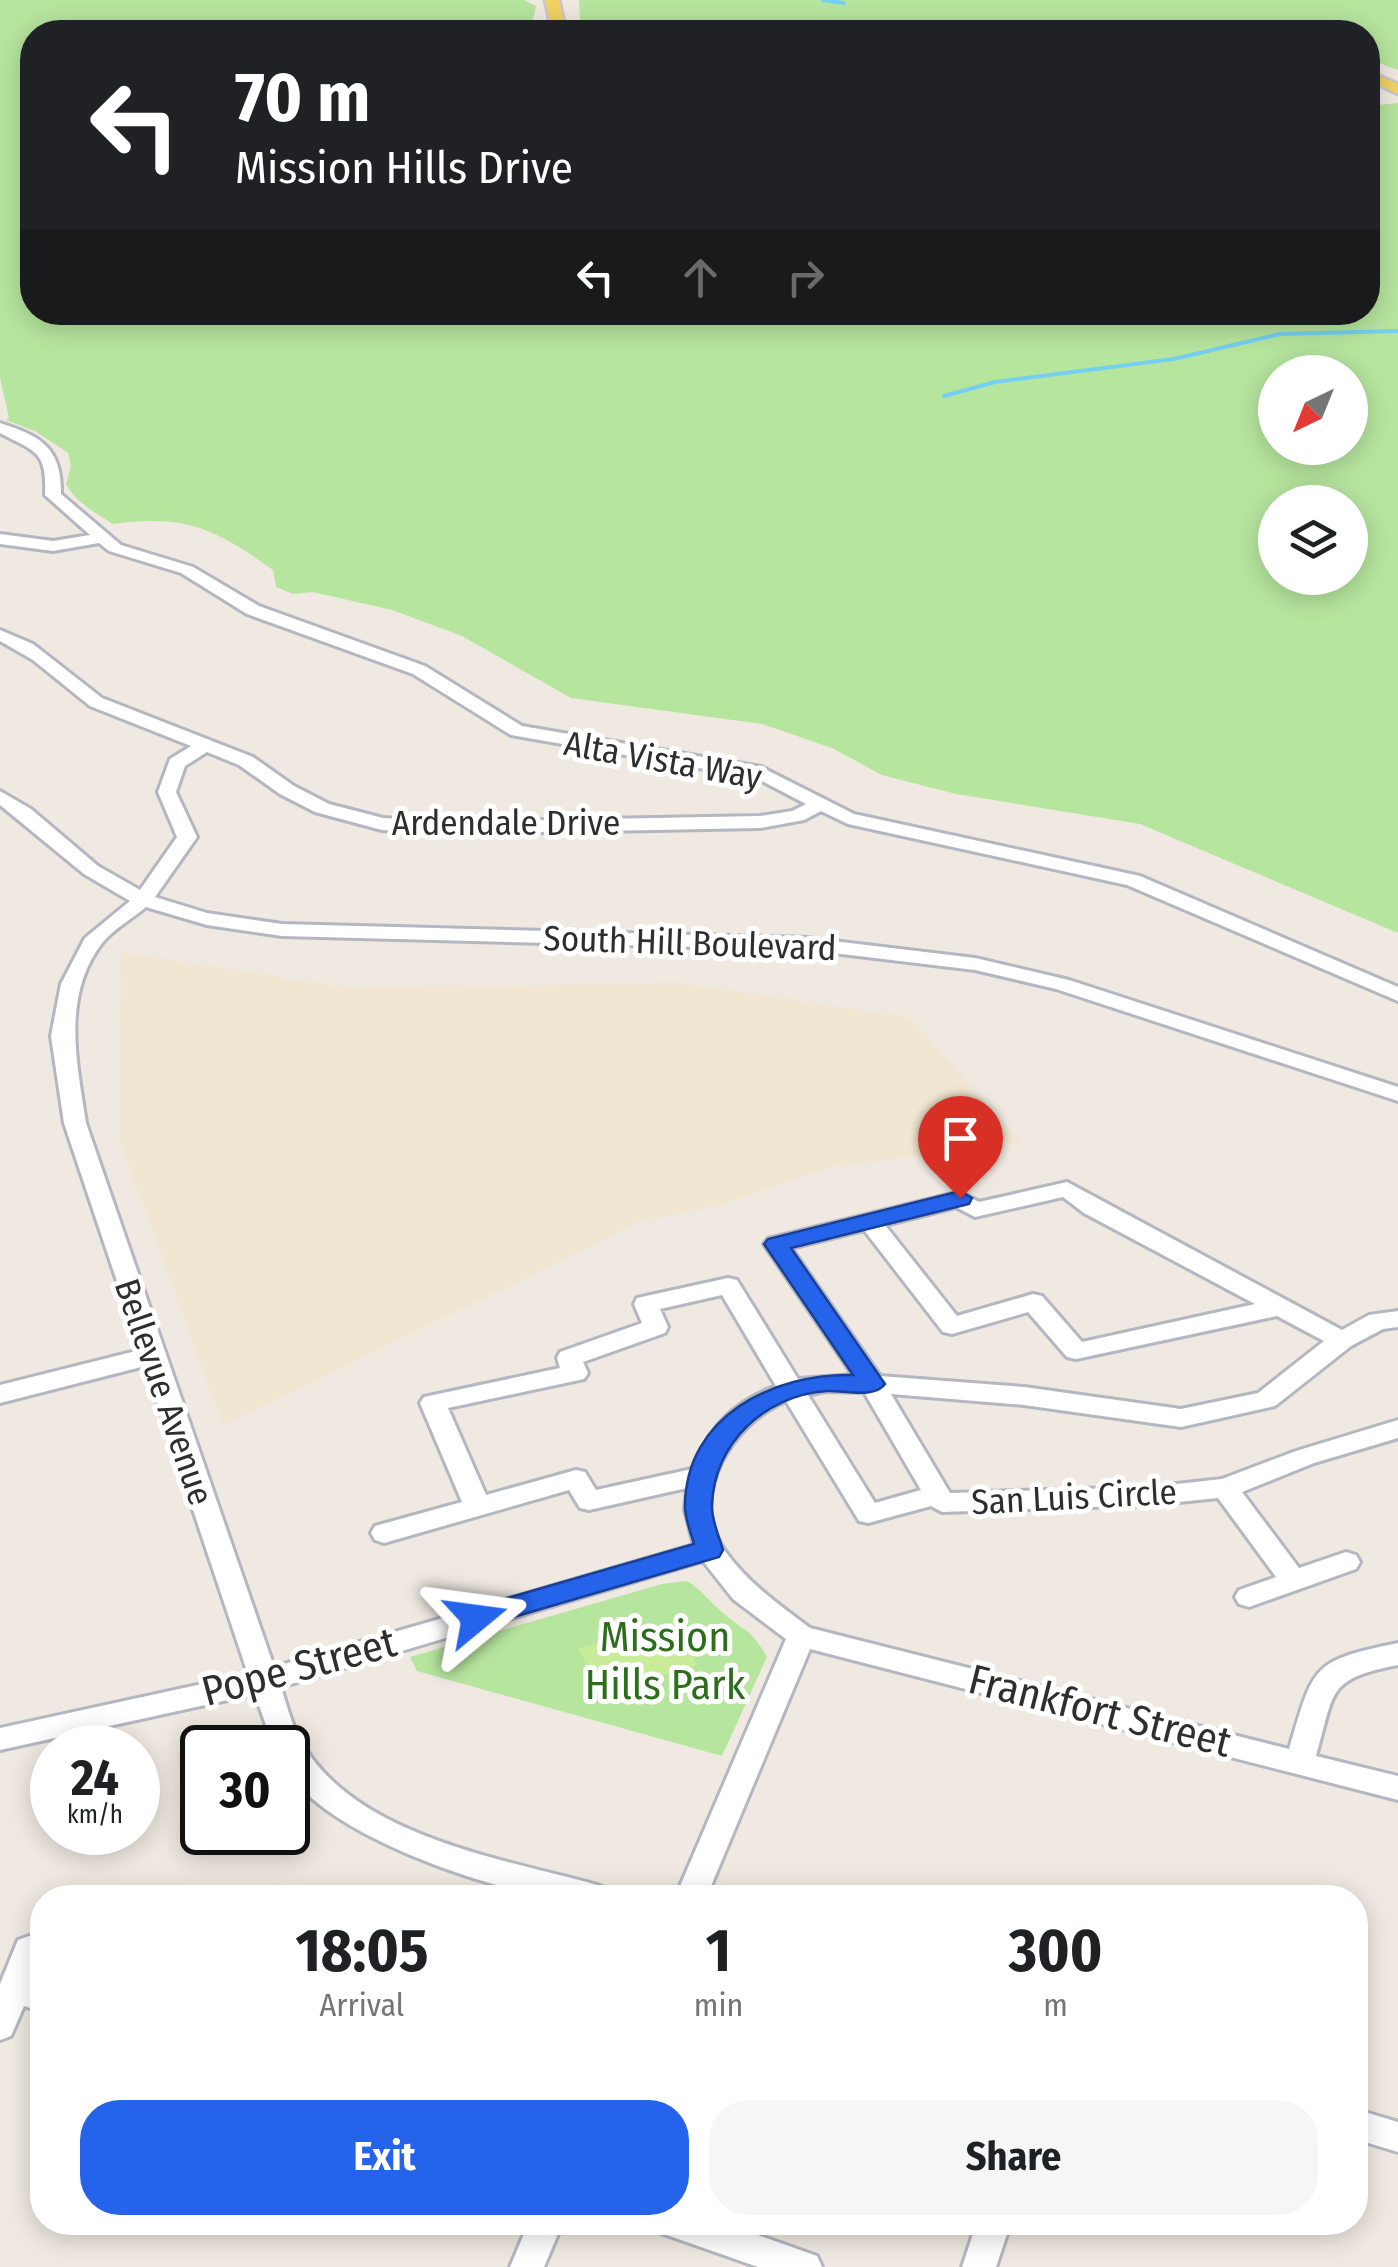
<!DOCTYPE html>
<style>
:root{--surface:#fff;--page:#f6f6f6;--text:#202124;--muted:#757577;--accent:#2563eb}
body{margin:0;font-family:"Fira Sans Condensed",sans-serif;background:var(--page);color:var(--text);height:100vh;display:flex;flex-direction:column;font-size:38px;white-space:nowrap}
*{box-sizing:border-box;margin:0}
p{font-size:32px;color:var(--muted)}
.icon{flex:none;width:55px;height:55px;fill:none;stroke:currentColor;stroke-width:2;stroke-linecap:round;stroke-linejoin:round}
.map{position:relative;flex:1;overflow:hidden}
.side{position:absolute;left:30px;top:1885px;width:1338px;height:350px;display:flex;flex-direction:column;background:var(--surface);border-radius:40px;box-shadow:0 5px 25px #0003}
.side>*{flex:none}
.guide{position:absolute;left:20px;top:20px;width:1360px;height:305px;border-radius:40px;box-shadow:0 5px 25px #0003;background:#202124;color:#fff;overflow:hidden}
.needle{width:65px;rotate:223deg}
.buttons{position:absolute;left:1258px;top:355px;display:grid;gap:20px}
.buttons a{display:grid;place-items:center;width:110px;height:110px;border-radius:50%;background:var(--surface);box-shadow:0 5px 25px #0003;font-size:50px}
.speed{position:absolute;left:30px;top:1725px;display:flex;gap:20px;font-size:50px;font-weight:700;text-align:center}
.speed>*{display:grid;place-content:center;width:130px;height:130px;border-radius:50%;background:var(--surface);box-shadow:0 5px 25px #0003;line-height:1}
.speed small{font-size:25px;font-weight:400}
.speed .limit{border:5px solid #111;border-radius:15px;background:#fff;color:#111}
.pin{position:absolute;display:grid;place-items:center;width:85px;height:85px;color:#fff;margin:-102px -42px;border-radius:50% 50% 50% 0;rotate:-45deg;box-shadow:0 0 10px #0007}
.pin .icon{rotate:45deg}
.me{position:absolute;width:110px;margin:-55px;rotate:74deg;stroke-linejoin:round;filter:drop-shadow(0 0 8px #0008)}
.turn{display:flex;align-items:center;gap:35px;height:210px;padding:0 50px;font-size:45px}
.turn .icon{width:130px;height:130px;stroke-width:2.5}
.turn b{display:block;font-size:70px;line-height:85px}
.lanes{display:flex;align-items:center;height:95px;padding:0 50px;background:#0003;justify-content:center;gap:50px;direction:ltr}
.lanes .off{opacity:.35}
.eta{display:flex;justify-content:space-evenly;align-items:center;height:170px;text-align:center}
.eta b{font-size:60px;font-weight:700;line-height:70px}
.cta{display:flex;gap:20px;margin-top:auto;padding:20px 50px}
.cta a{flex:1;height:115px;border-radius:40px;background:var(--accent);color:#fff;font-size:40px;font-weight:700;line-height:115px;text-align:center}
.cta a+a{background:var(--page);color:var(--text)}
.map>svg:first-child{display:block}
</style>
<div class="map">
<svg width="1398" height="2267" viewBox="0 0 1398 2267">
<rect width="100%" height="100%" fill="#efe9e1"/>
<polygon fill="#f0e6d1" points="121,952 348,988 681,983 911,1018 1021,1143 831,1167 720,1205 641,1221 223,1426 119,1138"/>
<g fill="#b6e59e" fill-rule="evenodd">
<path d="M 0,0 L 524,0 L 536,6 L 530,32 L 32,32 L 32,312 L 1368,312 L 1368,106 L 1398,103 L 1398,933 L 1140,824 L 956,794 L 882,775 L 832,748 L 762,724 L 571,698 L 462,636 L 392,610 L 313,592 L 293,594 L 276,587 L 273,570 C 216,529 186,514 113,524 C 96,513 75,502 66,484 L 71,466 L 68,453 L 35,431 L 6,420 L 9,418 L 0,377 ZM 1275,372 L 1350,372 L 1350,448 L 1275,448 ZM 1275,502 L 1350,502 L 1350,578 L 1275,578 Z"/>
<polygon points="579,0 1398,0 1398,70 1368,59 1368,32 1157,28 1068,32 591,32 580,19"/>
<path d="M 687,1581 C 702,1590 710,1602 723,1613 C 747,1634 749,1626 767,1657 L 722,1756 L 417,1671 L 410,1657 L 662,1584 Z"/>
</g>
<polygon fill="#c9ec9a" points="676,1621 697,1665 598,1692 579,1648"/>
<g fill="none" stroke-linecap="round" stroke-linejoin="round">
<g stroke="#75cff0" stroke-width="4">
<polyline points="823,0 844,3"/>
<polyline points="944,396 995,382 1174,359 1280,334 1398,331"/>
</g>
<defs>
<g id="minor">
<path d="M 0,423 C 41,436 62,448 61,494 L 121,545 L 193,567 L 259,606 L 425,666 L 522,726 L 761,767 L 854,814 L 1140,876 L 1398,987 L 1398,1001 L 1127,885 L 848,824 L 821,811 L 804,820 L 760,828 L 445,834 L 382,830 L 315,812 L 280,794 L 239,765 L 207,752 L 185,766 L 176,792 L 197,837 L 155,897 L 207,913 L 282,924 L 808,938 L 975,958 L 1069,980 L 1398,1087 L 1398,1101 L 1056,989 L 975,970 L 808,950 L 282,936 L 207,925 L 146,907 C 133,918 114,929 103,942 C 61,995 77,1063 86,1123 L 274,1667 L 694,1545 L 685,1510 L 687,1488 L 589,1510 L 580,1508 L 569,1490 L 384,1543 L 375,1540 L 371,1533 L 375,1526 L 462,1502 L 420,1403 L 424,1397 L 560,1368 L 557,1358 L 560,1352 L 642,1323 L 634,1304 L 637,1298 L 728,1278 L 737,1280 L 798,1379 L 853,1375 L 764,1244 L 768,1239 L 960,1192 L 979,1202 L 1067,1182 L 1342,1330 L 1369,1315 L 1398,1311 L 1398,1327 L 1383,1329 L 1351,1346 L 1275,1406 L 1181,1427 L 1024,1405 L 891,1394 L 950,1493 L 1149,1487 L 1222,1479 L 1296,1451 L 1398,1420 L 1398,1438 L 1314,1463 L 1242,1492 L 1299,1568 L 1346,1552 L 1356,1555 L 1360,1562 L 1356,1569 L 1249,1607 L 1239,1604 L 1235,1597 L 1239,1590 L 1276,1577 L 1218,1498 L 1149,1505 L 942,1512 L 931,1506 L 868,1523 L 859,1521 L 786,1401 C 732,1423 686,1496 725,1551 C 748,1583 778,1604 810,1628 L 1289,1749 C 1314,1666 1310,1661 1398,1643 L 1398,1665 C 1326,1679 1335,1691 1316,1756 L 1398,1776 L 1398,1800 L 810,1649 L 706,1898 L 675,1898 L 786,1639 L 733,1599 L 703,1561 L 281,1687 C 286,1703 291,1722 299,1738 C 351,1836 500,1858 597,1885 L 608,1889 L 612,1898 C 592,1898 570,1900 550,1897 C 486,1888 319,1832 289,1770 C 286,1764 288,1755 288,1748 L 274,1748 L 255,1694 L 0,1750 L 0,1728 L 248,1674 L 145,1366 L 0,1403 L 0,1385 L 140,1350 L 64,1123 L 51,1036 L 61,984 L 85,938 L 130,901 L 84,874 L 0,805 L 0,791 L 31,809 L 98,866 L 140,890 L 177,837 L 158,792 L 170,759 L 191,746 L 90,706 L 33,660 L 0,641 L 0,630 L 33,644 L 102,698 L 253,757 L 294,786 L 329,804 L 383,818 L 445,822 L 760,816 L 792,811 L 806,804 L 756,778 L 511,735 L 413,674 L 247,614 L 181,573 L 109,551 L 99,543 L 53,551 L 0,544 L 0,534 L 53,541 L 90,535 L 45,495 C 47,451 36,452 0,433 ZM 1063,1197 L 1084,1213 L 1255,1304 L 1082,1342 L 1042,1296 L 1033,1294 L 957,1316 L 885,1225 L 956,1207 L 975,1217 ZM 864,1230 L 943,1332 L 952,1334 L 1028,1312 L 1067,1357 L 1076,1359 L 1277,1316 L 1324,1341 L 1258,1393 L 1181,1409 L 1024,1387 L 880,1376 L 791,1248 ZM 722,1295 L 776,1386 C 731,1404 712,1425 692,1469 L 596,1490 L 585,1472 L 576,1470 L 486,1495 L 448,1408 L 584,1379 L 588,1373 L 583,1362 L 665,1333 L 668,1327 L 660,1309 ZM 825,1391 L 864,1392 L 921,1490 L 875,1503 L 808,1395 Z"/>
<polygon points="29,1936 42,1945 33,1982 42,1985 42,2012 24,2006 11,2036 0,2040 0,1984 18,1940"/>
<polygon points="1355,2109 1398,2122 1398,2152 1355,2139"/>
<polygon points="529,2222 563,2222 544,2267 510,2267"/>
<polygon points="656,2222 721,2222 817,2256 822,2267 758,2267 661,2233"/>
<polygon points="977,2222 1011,2222 996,2267 962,2267"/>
</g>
<g id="major">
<polygon points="545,0 559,0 564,22 573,32 559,32 550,23"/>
<polygon points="1368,71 1398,84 1398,94 1368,80"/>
</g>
</defs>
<use href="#minor" stroke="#b4b7c1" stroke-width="6"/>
<use href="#major" stroke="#c9c9c9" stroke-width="5"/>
<use href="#minor" fill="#fff" fill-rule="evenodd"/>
<use href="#major" fill="#f2d163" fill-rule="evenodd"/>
</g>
<path fill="#2563eb" stroke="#184099" stroke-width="2.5" d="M 960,1191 L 972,1198 L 969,1204 L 791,1248 L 885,1384 C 874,1399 844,1390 827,1391 C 765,1395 714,1443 712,1505 C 711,1519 719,1536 723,1550 L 719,1557 L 476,1628 L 466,1625 L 462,1618 L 466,1610 L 694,1544 C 691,1533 685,1519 685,1507 C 685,1416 774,1373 853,1375 L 764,1244 L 768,1239 Z"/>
<g text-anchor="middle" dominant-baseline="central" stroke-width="10" stroke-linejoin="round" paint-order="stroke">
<g font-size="35" fill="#2e2e2e" stroke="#fff">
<text transform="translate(663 760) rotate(10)">Alta Vista Way</text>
<text x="506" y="823">Ardendale Drive</text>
<text transform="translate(690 943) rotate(2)">South Hill Boulevard</text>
<text transform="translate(164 1392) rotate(71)">Bellevue Avenue</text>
<text transform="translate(1074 1497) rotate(-3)">San Luis Circle</text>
</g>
<g font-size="42" fill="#2c6e1b" stroke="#fff">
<text x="665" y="1637">Mission<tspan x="665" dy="48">Hills Park</tspan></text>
</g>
<g font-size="42" fill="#2e2e2e" stroke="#fff">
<text transform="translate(299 1667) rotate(-15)">Pope Street</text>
<text transform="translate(1100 1711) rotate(14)">Frankfort Street</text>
</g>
</g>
</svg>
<div class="buttons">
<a><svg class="needle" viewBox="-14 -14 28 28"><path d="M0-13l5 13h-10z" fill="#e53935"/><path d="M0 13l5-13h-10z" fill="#757577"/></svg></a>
<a><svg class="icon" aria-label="layers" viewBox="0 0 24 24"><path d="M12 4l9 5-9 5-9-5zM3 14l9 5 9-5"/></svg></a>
</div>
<div class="speed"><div>24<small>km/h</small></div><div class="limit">30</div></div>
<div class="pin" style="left:960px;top:1198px;background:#d93025"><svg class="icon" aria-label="arrive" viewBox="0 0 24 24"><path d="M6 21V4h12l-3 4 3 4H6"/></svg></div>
<svg class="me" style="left:476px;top:1618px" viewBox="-20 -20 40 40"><path d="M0-17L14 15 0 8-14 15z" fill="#2563eb" stroke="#fff" stroke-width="4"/></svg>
<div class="guide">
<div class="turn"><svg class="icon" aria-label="left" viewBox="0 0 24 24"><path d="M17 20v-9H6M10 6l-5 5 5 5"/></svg><div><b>70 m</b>Mission Hills Drive</div></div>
<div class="lanes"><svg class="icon" aria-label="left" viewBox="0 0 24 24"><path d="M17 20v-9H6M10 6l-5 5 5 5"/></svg><svg class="icon off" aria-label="ahead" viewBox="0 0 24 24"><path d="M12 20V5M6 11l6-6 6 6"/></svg><svg class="icon off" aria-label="right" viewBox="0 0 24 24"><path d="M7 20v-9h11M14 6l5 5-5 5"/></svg></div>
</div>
<section class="side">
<div class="eta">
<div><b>18:05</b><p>Arrival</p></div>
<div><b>1</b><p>min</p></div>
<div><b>300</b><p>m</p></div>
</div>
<div class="cta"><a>Exit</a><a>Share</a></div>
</section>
</div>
